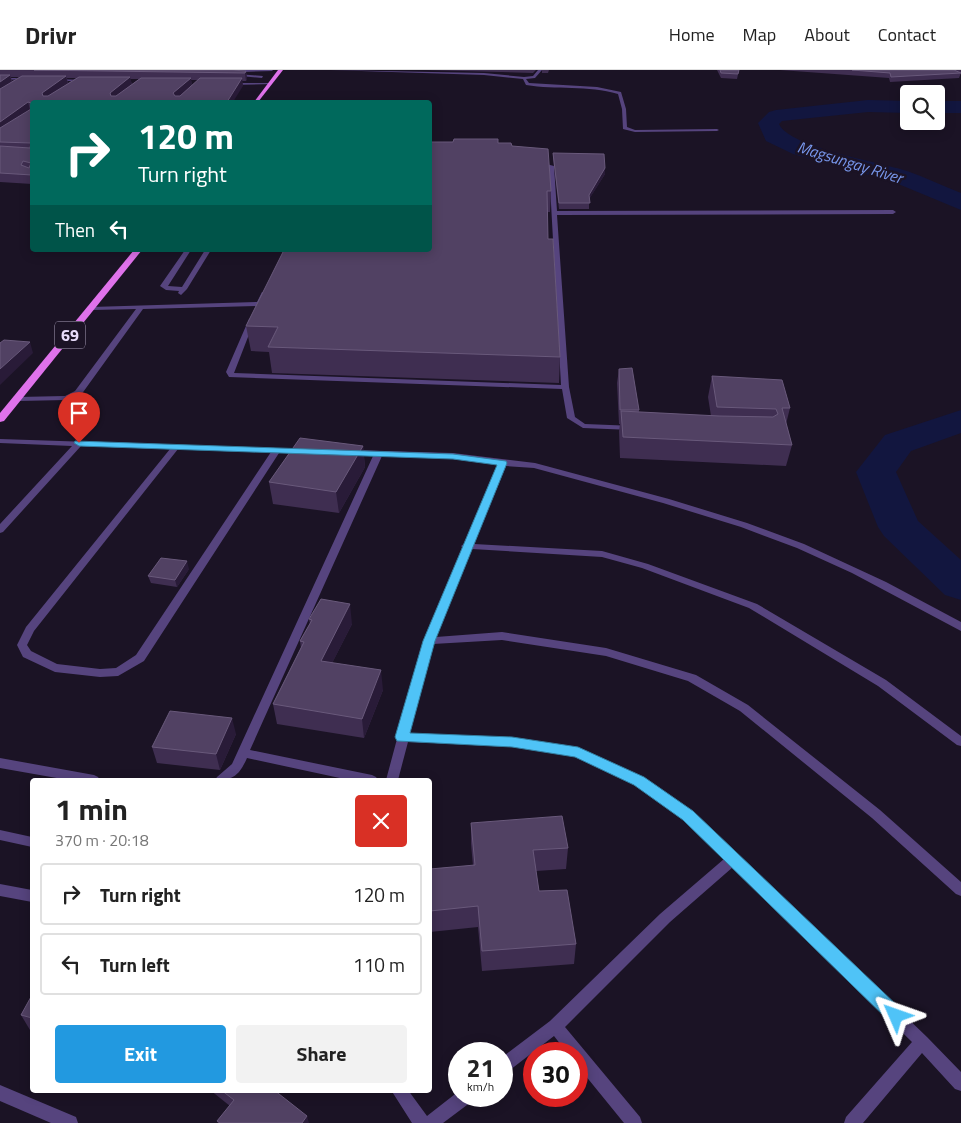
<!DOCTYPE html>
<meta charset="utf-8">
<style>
:root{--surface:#fff;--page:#f2f2f2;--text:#222;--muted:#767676;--line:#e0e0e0;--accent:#2299e0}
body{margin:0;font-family:"Titillium Web",sans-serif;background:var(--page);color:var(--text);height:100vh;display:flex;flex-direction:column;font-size:19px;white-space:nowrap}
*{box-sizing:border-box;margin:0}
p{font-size:16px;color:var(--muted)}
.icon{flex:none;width:28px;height:28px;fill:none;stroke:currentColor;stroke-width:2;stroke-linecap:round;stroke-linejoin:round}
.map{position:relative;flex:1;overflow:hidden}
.panel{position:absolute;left:30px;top:708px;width:402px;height:315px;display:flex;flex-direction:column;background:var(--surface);border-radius:5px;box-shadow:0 2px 12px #0003}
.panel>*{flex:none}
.top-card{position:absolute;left:30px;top:30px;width:402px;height:152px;border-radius:5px;box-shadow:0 2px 12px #0003;background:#00695c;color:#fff;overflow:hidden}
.fabs{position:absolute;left:900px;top:15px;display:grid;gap:10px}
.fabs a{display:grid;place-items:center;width:45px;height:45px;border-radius:5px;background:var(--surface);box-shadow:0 2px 12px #0003;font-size:25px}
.speed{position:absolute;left:448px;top:972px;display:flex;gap:10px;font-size:25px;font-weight:700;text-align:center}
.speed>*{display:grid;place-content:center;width:65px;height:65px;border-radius:50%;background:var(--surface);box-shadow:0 2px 12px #0003;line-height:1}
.speed small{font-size:12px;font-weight:400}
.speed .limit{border:8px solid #d22;background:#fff;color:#111}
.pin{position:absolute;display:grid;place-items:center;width:42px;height:42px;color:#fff;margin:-51px -21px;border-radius:50% 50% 50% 0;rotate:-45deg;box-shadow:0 0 5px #0007}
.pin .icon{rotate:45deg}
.me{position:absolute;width:55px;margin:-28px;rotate:313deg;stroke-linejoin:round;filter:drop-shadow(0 0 4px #0008)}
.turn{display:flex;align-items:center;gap:18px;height:105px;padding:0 25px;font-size:22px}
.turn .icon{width:65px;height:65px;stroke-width:2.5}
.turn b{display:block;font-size:35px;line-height:42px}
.then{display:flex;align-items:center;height:48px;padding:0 25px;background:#0003;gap:10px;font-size:19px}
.round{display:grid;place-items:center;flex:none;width:52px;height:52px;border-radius:5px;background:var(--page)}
.summary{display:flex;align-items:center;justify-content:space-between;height:85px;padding:0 25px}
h1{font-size:30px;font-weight:700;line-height:38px}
.action{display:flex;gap:10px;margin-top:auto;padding:10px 25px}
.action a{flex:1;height:58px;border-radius:5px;background:var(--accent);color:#fff;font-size:20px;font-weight:700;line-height:58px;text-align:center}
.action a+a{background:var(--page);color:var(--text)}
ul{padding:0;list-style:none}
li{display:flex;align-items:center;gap:15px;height:62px;margin:0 10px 8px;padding:0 15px;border:2px solid var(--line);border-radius:5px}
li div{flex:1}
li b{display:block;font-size:19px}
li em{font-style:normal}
header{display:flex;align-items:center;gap:30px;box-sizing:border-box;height:70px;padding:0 25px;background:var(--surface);border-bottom:1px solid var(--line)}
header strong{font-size:24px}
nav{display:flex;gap:28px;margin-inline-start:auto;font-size:18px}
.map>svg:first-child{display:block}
</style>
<header>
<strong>Drivr</strong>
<nav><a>Home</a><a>Map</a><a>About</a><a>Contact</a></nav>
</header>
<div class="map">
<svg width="961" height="1053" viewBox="0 0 961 1053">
<rect width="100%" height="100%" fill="#1b1325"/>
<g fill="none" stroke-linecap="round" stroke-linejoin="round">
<g fill="#12163f" fill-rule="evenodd">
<path d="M 868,30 L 909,31 L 909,43 L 868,42 L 782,51 L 779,54 C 790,78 880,92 907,101 C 925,107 943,116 961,123 L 961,140 L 891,111 L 793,84 L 766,71 L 758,53 L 769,42 L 776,40 Z"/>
<rect x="936" y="31" width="25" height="12"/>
<polygon points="961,340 961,363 911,381 896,402 918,451 961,490 961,530 945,525 884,466 878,457 856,402 885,365"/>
</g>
<g fill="#56447e" fill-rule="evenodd">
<polygon points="241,0 272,0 273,1 242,2 237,4 263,6 262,8 229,5"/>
<polygon points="538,92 554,96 557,141 893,140 896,142 893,144 557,145 569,317 575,347 585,354 635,356 635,360 632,360 583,358 567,348 562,319 229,307 226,302 249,249 252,247 255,249 234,303 561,315 549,97 536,94"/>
<polygon points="185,180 191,180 168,216 182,217 205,180 211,180 187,219 181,225 178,223 179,221 166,220 160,216"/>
<polygon points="262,222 267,223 262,234 259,236 143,239 81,325 66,330 18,331 14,329 18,327 65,326 75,321 136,239 93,240 90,238 91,237 257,232"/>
</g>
<g fill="#56447e" fill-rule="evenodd">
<path d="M 330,0 L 484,3 L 524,7 L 533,6 L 538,0 L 542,0 L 535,8 L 526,9 L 529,13 L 597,17 L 621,22 L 626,39 L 627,57 L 635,60 L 717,59 L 719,60 L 717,61 L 635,62 L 623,59 L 622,39 L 618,24 C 588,15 556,20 526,15 L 523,9 L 484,5 Z"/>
<polygon points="0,8 29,8 31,9 0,10"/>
<polygon points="53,9 86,10 88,11 52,11"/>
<polygon points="231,13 270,13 272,14 230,15"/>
<path d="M 0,369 L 304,379 L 308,381 L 304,383 L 279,383 L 144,591 L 118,606 L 100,607 L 55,602 L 23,587 L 17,575 L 26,557 L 170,379 L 81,376 L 3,462 L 0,463 L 0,454 L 72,376 L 0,373 ZM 178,379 L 271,382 L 136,585 L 116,598 L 100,599 L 57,594 L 31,581 L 27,575 L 34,561 Z"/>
<path d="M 351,380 L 453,383 L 535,393 L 669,429 L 747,453 L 804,474 L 886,512 L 961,552 L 961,561 L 852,503 L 797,478 L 741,457 L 663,433 L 534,398 L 506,396 L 474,474 L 602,481 L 648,494 L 757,534 L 886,610 L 961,666 L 961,676 L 957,675 L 878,616 L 749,538 L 642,498 L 602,487 L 472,479 L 436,567 L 502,562 L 606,578 L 696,605 L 748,635 L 880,740 L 961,812 L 961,826 L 956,824 L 872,748 L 740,641 L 688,611 L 606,586 L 502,570 L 433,574 L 410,663 L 513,668 L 577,678 L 643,708 L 692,741 L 927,967 L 961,1002 L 961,1021 L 955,1019 L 922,983 L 863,1053 L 844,1053 L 846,1047 L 912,972 L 733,797 L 670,852 L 565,957 L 640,1047 L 642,1053 L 624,1053 L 576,994 L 576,984 L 568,984 L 554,966 L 506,1003 L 501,1006 L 501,988 L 550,951 L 660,844 L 724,789 L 684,749 L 635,714 L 575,687 L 513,676 L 408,672 L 398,710 L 386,710 L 397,669 L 396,667 L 399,664 L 424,571 L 463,478 L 461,476 L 465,473 L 498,395 L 453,389 L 382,386 L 250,680 L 372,705 L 376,707 L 378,710 L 349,710 L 247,688 C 239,706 233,710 215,710 L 217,707 L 232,694 L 373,386 L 348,385 L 347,383 Z"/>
<polygon points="0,688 94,705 98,707 100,710 68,710 0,698"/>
<polygon points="0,760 32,767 32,777 0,770"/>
<polygon points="0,814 32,820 32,832 0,826"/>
<polygon points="0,1015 76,1047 78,1053 51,1053 0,1031"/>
<polygon points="391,1020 408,1020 427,1046 459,1021 459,1026 473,1026 471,1032 443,1053 412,1053"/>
</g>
<g fill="#df72eb" fill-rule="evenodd">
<polygon points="278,0 283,0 258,32 254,32"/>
<polygon points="134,180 142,180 4,351 0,352 0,343"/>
</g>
</g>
<g fill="#3f2e51" fill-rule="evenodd">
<path d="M 0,0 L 237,0 L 236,0 L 246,1 L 247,9 L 246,11 L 242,11 L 243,16 L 32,32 L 32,114 L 0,112 ZM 11,7 L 19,7 L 12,11 ZM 67,8 L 76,8 L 68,13 ZM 130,9 L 139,9 L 132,14 ZM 191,10 L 199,10 L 192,16 Z"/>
<polygon points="424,0 536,0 533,3"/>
<polygon points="542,0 549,0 548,3 542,3"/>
<polygon points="717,0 739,0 737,9 721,8"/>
<polygon points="780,0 961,0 961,2 959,2 961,3 959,8 890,12 889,8"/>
<polygon points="498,73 512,76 551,121 550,142 547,142 548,169 560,287 559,313 272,303 269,282 251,281 246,256"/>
<polygon points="553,83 605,98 605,104 589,129 589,139 559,139 553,89"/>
<polygon points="619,299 639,340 639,342 711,346 708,327 712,306 790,338 786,354 792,375 786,396 620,388 619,361 620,354 619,354 617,313"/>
<polygon points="363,376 365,397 339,443 273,434 269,412"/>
<polygon points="189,499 177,517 151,513 148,506"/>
<polygon points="309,549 352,554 332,593 383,620 364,668 277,654 273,634 301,578 300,571 310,554"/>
<polygon points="236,664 220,700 157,693 152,677"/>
<polygon points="471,753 568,778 566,799 536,801 539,821 576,874 574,894 482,901 478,857 430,862 430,799 473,796 471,774"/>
<polygon points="32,925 32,960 30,960 21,945"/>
<polygon points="210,1020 274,1020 309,1053 218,1053 217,1051 230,1036"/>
</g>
<g fill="#291b38">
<polygon points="246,1 247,9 246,11 245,3"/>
<polygon points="10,5 12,13 0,21 0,12"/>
<polygon points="66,6 68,14 44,30 42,23"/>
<polygon points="130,7 132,15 112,31 110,23"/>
<polygon points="191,8 192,16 175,31 173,23"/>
<polygon points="242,8 243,16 233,32 227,32"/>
<polygon points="28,32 30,40 0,62 0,52"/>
<polygon points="605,98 605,104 588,131 589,125"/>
<polygon points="30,272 33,283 0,315 0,299"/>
<polygon points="363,376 365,397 339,443 336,422"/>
<polygon points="187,491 189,499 177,517 175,510"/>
<polygon points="350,534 352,554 323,611 321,591"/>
<polygon points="381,600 383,620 364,668 362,649"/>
<polygon points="232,648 236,664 220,700 216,684"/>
<polygon points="307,1046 309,1053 302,1053"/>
</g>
<g fill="#514163" stroke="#69597b" fill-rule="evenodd">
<polygon points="34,0 232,0 246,1 245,3"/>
<polygon points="720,0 739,0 738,4 721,3"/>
<polygon points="852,0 954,0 961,3 891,7 890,3"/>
<polygon points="0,5 10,5 0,12"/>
<path d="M 22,6 L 66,6 L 42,23 L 43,26 L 48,26 L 79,7 L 130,7 L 110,23 L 111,26 L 116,26 L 141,8 L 191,8 L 173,23 L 175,26 L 180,26 L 200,8 L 242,8 L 227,32 L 32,32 L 32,105 L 0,103 L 0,76 L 30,78 L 31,73 L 0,72 L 0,58 L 31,39 L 31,33 L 28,32 L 0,52 L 0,19 ZM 23,91 L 31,93 L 29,98 L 21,95 Z"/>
<polygon points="454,69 498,69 498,73 511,73 512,76 548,79 551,121 547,121 548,169 553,169 560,287 268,277 278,257 246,256 284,180 430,180 430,72 453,72"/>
<polygon points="553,83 604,84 605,98 589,125 590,133 559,133"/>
<polygon points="4,270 30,272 0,299 0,273"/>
<polygon points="632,298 639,340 620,340 619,299"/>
<polygon points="712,306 782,310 790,338 782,338 792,375 623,367 621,341 719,346 773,347 778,344 776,339 717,337"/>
<polygon points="300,368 363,376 336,422 269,412"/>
<polygon points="161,488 187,491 175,510 148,506"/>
<polygon points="321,529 350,534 321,591 381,600 362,649 273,634 304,572 300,571 312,550 309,549"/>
<polygon points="170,641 232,648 216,684 152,677"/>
<polygon points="562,746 568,778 533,780 539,821 567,820 576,874 482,881 478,836 430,841 430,799 475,795 471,753"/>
<polygon points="32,925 32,948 21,945"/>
<polygon points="221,1020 274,1020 307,1046 302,1053 220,1053 217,1051 234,1030"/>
</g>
<polygon fill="#4fc3f7" stroke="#337fa1" points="75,371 453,384 506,391 507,393 435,571 410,663 512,667 578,677 644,707 693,741 902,940 904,946 902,952 896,955 890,952 683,750 634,715 575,687 512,677 397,671 395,667 423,571 497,395 453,389 79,376 74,373"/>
<g text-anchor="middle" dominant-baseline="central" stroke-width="5" stroke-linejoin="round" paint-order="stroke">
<g font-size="16" font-style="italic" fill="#7897ec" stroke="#1b1325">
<text transform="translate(850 92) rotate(17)">Magsungay River</text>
</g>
<rect fill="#1b1325" stroke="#aaa0ba" stroke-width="1" x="55" y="251.5" width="30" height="27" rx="4"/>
<g font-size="16" font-weight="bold" fill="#e8dcfa">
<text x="70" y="265">69</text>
</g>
</g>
</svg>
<div class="fabs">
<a><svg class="icon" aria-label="search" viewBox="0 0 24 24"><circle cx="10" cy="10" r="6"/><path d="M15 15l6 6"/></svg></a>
</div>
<div class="speed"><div>21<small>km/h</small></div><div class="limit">30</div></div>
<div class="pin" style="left:79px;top:373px;background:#d93025"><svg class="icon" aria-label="arrive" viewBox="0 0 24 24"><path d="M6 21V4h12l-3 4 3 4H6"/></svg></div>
<svg class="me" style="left:896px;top:946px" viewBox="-20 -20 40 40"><path d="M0-17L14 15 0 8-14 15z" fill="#4fc3f7" stroke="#fff" stroke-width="4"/></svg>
<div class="top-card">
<div class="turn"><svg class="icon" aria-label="right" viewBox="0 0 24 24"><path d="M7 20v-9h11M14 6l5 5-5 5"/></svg><div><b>120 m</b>Turn right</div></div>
<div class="then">Then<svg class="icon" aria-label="left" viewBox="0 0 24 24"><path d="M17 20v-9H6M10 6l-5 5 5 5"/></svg></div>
</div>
<section class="panel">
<div class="summary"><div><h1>1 min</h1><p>370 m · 20:18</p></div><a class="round" style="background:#d93025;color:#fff"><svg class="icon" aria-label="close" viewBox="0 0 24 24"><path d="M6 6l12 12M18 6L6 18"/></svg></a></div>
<ul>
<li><svg class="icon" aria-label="right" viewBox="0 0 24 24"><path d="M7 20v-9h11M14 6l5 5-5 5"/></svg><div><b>Turn right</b></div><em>120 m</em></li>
<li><svg class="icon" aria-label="left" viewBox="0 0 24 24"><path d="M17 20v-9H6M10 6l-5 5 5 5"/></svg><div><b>Turn left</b></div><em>110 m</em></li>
</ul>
<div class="action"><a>Exit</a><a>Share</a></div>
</section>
</div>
